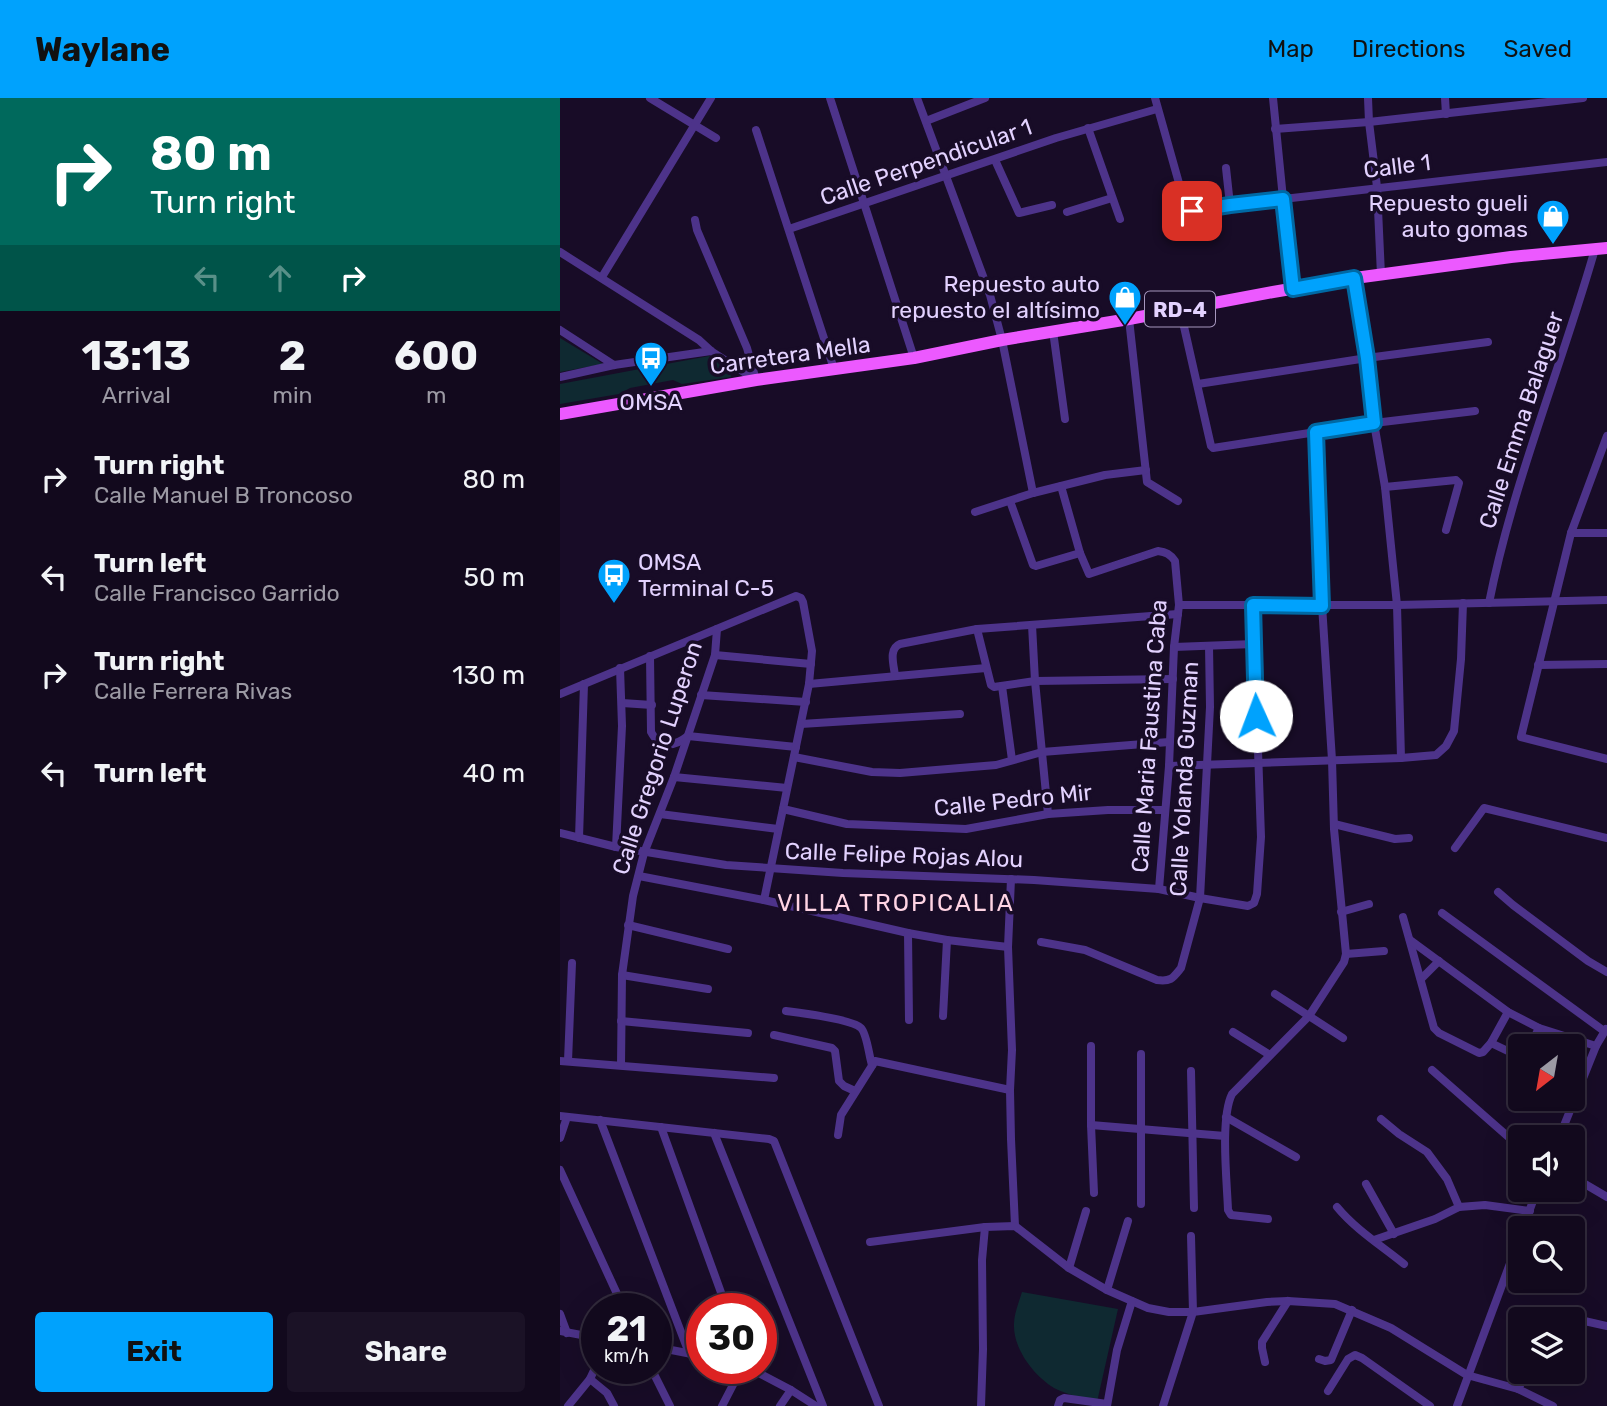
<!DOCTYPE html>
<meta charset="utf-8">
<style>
:root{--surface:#12091d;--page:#1b1226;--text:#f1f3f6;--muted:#9c9aa4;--line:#312a3b;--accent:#00a2fd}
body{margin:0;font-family:Rubik,sans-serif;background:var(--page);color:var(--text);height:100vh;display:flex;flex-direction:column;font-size:26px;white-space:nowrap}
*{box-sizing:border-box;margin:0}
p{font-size:23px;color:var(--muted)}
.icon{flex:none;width:38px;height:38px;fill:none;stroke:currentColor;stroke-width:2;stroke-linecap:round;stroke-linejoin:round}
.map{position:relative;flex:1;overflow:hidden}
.panel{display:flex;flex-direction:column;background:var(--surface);width:560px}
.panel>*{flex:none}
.banner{background:#00695c;color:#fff;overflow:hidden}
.needle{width:46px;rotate:211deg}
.fabs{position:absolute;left:948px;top:936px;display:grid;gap:14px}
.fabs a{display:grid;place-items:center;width:77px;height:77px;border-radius:7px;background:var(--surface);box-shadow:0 7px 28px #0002,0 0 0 2px var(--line);font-size:35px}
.speed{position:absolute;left:21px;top:1195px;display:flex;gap:14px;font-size:35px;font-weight:700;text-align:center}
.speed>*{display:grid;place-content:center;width:91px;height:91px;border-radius:50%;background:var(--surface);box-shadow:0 7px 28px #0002,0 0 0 2px var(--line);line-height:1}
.speed small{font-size:18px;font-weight:400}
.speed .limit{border:10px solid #d22;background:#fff;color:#111}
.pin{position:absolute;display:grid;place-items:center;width:60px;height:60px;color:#fff;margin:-30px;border-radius:14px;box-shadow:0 4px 10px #0006}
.me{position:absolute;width:77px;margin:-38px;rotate:358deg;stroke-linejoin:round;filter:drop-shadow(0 0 5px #0008)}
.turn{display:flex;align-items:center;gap:24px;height:147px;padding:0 35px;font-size:32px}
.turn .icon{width:91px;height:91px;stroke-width:2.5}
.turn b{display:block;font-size:49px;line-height:60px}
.lanes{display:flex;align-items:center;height:66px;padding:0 35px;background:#0003;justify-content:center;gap:35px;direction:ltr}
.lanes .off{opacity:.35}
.eta{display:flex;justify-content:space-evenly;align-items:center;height:119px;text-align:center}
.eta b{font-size:42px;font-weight:700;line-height:49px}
.cta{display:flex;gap:14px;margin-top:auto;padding:14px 35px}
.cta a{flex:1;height:80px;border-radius:7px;background:var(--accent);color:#111;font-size:28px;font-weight:700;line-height:80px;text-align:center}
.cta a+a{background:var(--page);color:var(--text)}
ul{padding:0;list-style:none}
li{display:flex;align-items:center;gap:21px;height:98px;padding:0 35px}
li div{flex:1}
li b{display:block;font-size:26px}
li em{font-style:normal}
header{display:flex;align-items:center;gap:42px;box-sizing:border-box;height:98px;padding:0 35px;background:var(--accent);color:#111}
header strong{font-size:33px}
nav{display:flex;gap:38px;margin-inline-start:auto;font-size:24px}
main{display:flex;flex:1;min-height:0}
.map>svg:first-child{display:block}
</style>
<header>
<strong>Waylane</strong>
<nav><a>Map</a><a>Directions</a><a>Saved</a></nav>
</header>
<main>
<section class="panel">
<div class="banner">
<div class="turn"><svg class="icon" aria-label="right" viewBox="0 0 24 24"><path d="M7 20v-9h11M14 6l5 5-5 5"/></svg><div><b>80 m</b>Turn right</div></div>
<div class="lanes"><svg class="icon off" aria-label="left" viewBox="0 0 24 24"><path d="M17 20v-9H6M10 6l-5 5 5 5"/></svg><svg class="icon off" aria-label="ahead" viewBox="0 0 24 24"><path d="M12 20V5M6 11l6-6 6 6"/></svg><svg class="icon" aria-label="right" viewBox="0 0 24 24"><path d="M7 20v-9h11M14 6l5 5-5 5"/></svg></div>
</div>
<div class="eta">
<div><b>13:13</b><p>Arrival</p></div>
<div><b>2</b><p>min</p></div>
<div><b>600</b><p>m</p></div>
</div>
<ul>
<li><svg class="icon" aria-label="right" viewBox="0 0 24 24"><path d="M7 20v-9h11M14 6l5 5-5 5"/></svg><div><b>Turn right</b><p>Calle Manuel B Troncoso</p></div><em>80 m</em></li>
<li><svg class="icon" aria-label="left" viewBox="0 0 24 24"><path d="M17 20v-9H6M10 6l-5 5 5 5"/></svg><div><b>Turn left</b><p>Calle Francisco Garrido</p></div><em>50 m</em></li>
<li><svg class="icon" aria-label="right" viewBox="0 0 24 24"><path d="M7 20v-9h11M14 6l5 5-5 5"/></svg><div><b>Turn right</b><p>Calle Ferrera Rivas</p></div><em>130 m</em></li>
<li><svg class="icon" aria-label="left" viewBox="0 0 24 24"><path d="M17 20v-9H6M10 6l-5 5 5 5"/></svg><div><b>Turn left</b></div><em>40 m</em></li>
</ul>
<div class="cta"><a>Exit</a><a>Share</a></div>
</section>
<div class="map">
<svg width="1047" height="1308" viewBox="0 0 1047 1308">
<rect width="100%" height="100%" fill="#180c27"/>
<g fill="#0f2931">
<polygon points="0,240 43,266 0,274"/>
<path d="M 149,258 C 158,261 171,268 171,279 L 122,286 L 113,282 L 70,290 L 59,296 L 0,306 L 0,286 Z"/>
<path d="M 462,1194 L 558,1211 L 537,1304 C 523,1300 508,1297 494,1290 C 474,1278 453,1251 454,1226 C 454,1216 459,1204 462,1194 Z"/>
</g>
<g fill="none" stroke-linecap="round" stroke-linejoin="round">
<g stroke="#4d338a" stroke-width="8">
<polyline points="90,0 156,40"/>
<polyline points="270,0 354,260"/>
<polyline points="357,0 430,197 442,242 473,395"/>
<polyline points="595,0 626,110 632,113 670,107 1047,64"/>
<polyline points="713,0 732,191"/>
<polyline points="808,0 809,24 817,89 821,177"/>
<polyline points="885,0 886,16"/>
<polyline points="366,23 425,0"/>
<polyline points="528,30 560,121"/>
<polyline points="715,31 809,24 1023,0"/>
<polyline points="196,32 274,271"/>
<polyline points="435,62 459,115 492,107"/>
<polyline points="666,70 670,107"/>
<polyline points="507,114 552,100"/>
<polyline points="135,122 137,132 187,250 196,282"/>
<polyline points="229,131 496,40 597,11"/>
<polyline points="0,154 139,242 151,253 196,282"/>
<polyline points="42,179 151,0"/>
<polyline points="795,180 807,260 814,325 825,389 837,507 841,660"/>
<polyline points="620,211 651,348 653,350 814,325 915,313"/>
<polyline points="569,221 587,384 618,403"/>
<polyline points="0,232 54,267"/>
<polyline points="493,233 505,321"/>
<polyline points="0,279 54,267 151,253"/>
<polyline points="638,286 807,260 928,244"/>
<polyline points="1047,338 1011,435 961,639 1047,661"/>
<path d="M 501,388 L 520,455 L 529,476 L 598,453 C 606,454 610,456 615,463 L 619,507 L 614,549 L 609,668 L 599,791"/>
<polyline points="825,389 896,382 899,385 886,432"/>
<polyline points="450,403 473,467 476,468 520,455"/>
<polyline points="415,414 473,395 545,377 586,372"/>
<polyline points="1011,435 1047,435"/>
<path d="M 929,505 C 953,384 1001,270 1035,151"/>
<polyline points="619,507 837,507 1047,502"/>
<polyline points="472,527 475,583 488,716"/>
<polyline points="417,531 431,587 434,589 475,583 613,581"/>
<polyline points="614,549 694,546"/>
<polyline points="155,557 251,566"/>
<path d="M 90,558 L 91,634 C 100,651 114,649 128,638 L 236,649"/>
<polyline points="978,567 1047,566"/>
<path d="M 335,578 C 334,567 328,551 340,546 L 417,531 L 618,516"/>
<polyline points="249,586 426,570"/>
<polyline points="442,588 452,662"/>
<polyline points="0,596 236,498 241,500 243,504 252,553 249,586 204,802"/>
<polyline points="141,597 246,604"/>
<polyline points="62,605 92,607"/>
<polyline points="241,626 400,616"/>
<polyline points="234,659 312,674 340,675 436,667 482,654 609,644"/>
<polyline points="609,668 841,660 876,657 886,648 894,633 901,561 903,505"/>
<polyline points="114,679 227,690"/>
<polyline points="223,711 287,726 406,731 488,716 548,712 605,712"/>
<polyline points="100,716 218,731"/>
<polyline points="774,726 835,741 849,740"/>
<polyline points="0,735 56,749 166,767 283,775 474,782 599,791 640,800 688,808 694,805 697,796 701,739 693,507"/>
<polyline points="19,740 24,586"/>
<polyline points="56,749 62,628 60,570"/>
<polyline points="895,750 924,710 1047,740"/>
<polyline points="79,778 204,802 348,835 387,842 448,849"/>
<polyline points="451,781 448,849 452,952 450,992 451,1041 455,1128"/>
<polyline points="938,794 953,807 1028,863 1047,874"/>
<polyline points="781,814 809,806"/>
<polyline points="882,815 1044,933"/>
<polyline points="843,819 874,930 879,935 919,955 923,954 931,945 948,914"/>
<polyline points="68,827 168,851"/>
<polyline points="348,835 349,922"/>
<polyline points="850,842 948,914 979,930 1036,948"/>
<path d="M 481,844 L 525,852 L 597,882 C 611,884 613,880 621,870 L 640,800 L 650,609 L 649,548"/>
<polyline points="786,856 824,853"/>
<polyline points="62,877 148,891"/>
<polyline points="861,881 879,863"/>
<polyline points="715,896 783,940"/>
<path d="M 226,913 C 241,915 292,921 301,930 C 307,936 309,958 312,967"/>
<polyline points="383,918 387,842"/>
<polyline points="61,923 188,935"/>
<polyline points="673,934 710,957"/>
<polyline points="214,937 272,950 275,953 279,983 284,988 295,993"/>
<polyline points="931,945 954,956 961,956"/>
<polyline points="531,948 531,1027 534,1095"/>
<polyline points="970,948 979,930"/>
<polyline points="0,963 214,980"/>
<polyline points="8,963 12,865"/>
<polyline points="61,967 62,877 73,798 84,755 114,679 155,557 157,531"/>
<polyline points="872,972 961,1050"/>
<polyline points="631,973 634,1110"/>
<polyline points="0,1018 209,1041 214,1043 319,1308"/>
<polyline points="666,1019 736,1059"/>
<polyline points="821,1021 839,1036 867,1054 887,1081 899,1109"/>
<polyline points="40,1022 129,1255"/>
<polyline points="531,1027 665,1038"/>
<polyline points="101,1029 167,1211"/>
<polyline points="154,1035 263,1308"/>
<polyline points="278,1037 281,1017 315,963 450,992"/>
<polyline points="0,1040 7,1019"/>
<polyline points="999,1040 1036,948 1046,931"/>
<polyline points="0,1072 64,1211"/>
<polyline points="1013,1079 1047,1099"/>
<polyline points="806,1086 834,1136"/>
<polyline points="581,1106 581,956"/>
<path d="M 777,1109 C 796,1132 822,1148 844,1166"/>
<path d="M 708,1121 L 671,1117 L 668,1112 C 667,1084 660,1020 672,996 L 749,918 L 784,864 L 786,856 L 774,731 L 772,662 L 762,507 L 756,334"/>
<polyline points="963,1130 977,1092"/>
<polyline points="814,1142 875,1121 899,1109 925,1107 970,1113"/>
<polyline points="310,1144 425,1129"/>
<polyline points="509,1170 526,1113"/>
<polyline points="547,1192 568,1123"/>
<polyline points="0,1216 7,1235"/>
<polyline points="1020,1222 1047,1228"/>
<polyline points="0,1233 37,1240"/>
<polyline points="96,1249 142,1258"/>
<polyline points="759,1261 765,1263 771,1262 792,1212"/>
<polyline points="705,1264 702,1250 702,1244 728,1203"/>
<polyline points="91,1270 110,1308"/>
<polyline points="189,1270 231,1292 256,1308"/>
<polyline points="30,1281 47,1295 54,1308"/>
<polyline points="958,1291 967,1274"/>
<polyline points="768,1293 788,1261 795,1257 802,1260 870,1308"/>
<polyline points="8,1308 30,1281 37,1266"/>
<polyline points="162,1308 175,1283 187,1270"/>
<polyline points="220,1308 231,1292"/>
<polyline points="421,1308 423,1251 422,1162 425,1129 455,1128 509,1170 547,1192 588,1210 609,1214 633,1214 707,1204 728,1203 775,1206 831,1230 907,1277 958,1291 993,1308"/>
<polyline points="498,1308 500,1302 504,1300 547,1306"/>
<polyline points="547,1308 557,1252 572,1203"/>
<polyline points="603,1308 633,1214 631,1138"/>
<polyline points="897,1308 961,1136"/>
</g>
<polyline stroke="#ec59ff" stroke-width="12" points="0,316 196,282 354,260 442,242 569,221 713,194 795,180 951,159 1047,150"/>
</g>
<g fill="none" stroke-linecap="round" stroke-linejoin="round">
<defs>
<polyline id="route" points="632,113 670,107 723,101 733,191 794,180 807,260 814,325 756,334 762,508 693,507 696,618"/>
</defs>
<use href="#route" stroke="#0069a4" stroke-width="18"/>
<use href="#route" stroke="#00a2fd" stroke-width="12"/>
</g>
<defs>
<symbol id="shop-pin" viewBox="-11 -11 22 30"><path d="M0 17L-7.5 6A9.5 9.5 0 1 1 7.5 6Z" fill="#00a2fd" stroke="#180c27"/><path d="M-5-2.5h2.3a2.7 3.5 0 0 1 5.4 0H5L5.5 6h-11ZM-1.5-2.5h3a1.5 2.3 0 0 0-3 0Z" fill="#fff"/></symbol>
<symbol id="bus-pin" viewBox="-11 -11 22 30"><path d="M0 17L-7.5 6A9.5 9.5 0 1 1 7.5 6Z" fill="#00a2fd" stroke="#180c27"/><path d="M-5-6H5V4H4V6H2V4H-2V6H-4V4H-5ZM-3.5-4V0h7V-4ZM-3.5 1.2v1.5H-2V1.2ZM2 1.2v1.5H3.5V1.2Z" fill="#fff"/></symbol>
</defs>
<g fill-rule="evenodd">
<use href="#shop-pin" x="974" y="99" width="38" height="52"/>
<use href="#shop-pin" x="546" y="180" width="38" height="52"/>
<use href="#bus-pin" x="72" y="241" width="38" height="52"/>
<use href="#bus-pin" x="35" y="458" width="38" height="52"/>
</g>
<g text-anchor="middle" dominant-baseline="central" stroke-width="7" stroke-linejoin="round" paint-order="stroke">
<rect fill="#180c27" stroke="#a697be" stroke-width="2" x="585" y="193.5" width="70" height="35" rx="5"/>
<g font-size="21" font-weight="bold" fill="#e3d2ff">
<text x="620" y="211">RD-4</text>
</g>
<g font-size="23" fill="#e3d2ff" stroke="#180c27">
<text transform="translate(366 64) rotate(-19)">Calle Perpendicular 1</text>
<text transform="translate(837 68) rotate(-7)">Calle 1</text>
<text transform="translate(230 257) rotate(-8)">Carretera Mella</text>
<text transform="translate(961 322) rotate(-72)">Calle Emma Balaguer</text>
<text transform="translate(589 638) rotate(-86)">Calle Maria Faustina Caba</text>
<text transform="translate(97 660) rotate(-72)">Calle Gregorio Luperon</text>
<text transform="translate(624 681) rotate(-87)">Calle Yolanda Guzman</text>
<text transform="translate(453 702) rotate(-6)">Calle Pedro Mir</text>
<text transform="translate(344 757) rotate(2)">Calle Felipe Rojas Alou</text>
</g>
<g font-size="23" fill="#e3d2ff" stroke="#180c27" text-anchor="end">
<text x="968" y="105">Repuesto gueli<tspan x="968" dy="26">auto gomas</tspan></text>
<text x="540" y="186">Repuesto auto<tspan x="540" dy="26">repuesto el altísimo</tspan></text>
<text x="91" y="304" text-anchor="middle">OMSA</text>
<text x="78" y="464" text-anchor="start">OMSA<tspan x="78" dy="26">Terminal C-5</tspan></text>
</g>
<g font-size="24" letter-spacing="2" fill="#ffd4e4" stroke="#180c27">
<text x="336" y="805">VILLA TROPICALIA</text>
</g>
</g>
</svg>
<div class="fabs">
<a><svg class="needle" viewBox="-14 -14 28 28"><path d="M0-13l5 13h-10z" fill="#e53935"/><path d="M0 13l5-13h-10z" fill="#9c9aa4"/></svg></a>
<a><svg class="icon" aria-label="sound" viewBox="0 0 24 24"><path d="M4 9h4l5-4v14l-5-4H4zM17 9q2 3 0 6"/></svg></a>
<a><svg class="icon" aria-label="search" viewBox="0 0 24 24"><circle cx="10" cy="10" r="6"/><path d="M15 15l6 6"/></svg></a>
<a><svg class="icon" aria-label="layers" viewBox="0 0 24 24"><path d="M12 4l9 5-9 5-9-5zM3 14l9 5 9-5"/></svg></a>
</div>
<div class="speed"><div>21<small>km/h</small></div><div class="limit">30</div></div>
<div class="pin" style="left:632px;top:113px;background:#d93025"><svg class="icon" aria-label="arrive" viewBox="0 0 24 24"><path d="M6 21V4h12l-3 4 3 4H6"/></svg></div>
<svg class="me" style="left:696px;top:618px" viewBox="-20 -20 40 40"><circle r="19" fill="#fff"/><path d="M0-13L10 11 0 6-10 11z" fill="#00a2fd"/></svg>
</div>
</main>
